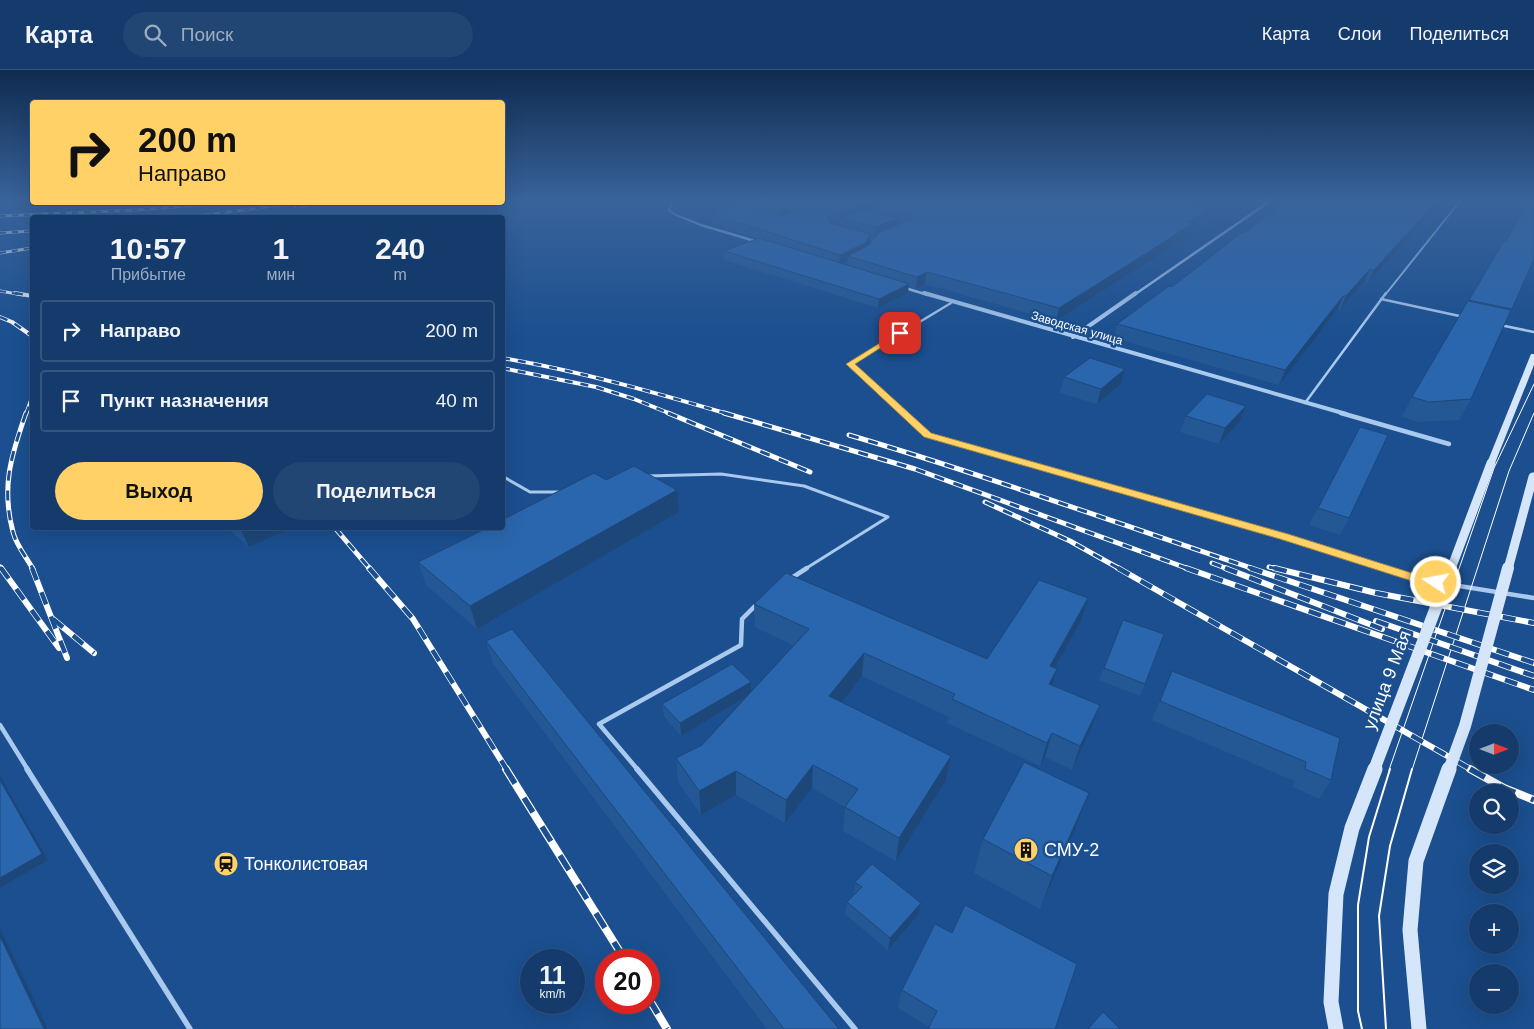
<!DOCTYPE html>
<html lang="ru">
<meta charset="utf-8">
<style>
:root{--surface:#143b6b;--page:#214673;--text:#f1f3f6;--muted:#9dadc1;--line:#33557e;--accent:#ffd166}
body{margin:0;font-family:Helvetica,sans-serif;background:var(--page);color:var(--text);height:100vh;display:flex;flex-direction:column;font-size:19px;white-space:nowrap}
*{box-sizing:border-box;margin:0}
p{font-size:16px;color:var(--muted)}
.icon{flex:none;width:28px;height:28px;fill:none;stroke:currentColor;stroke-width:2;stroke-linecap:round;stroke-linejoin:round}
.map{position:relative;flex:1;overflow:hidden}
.panel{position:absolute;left:30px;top:145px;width:475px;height:315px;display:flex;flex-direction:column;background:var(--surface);border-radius:5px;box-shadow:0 5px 20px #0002,0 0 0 1px var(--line)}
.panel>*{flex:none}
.guide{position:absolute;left:30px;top:30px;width:475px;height:105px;border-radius:5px;box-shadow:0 5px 20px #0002,0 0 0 1px var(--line);background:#ffd166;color:#111;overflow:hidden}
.needle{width:32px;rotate:90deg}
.fabs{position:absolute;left:1469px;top:654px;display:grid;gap:10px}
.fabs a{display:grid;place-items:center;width:50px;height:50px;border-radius:50%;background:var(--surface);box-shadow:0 5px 20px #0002,0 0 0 1px var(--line);font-size:25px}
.speed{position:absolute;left:520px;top:879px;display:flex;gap:10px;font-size:25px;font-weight:700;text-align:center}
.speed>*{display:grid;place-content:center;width:65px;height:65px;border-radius:50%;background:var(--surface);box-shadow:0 5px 20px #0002,0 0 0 1px var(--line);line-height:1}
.speed small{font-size:12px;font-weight:400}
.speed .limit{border:8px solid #d22;background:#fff;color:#111}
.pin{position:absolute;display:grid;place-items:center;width:42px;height:42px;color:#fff;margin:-21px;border-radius:10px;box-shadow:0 2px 8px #0006}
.me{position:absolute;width:55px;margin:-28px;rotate:281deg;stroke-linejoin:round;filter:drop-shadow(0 0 4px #0008)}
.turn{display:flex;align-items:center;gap:18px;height:105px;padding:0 25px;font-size:22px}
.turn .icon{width:65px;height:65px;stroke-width:2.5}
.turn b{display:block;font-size:35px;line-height:42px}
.eta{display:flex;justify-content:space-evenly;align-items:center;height:85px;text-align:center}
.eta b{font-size:30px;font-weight:600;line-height:35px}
.primary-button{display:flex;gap:10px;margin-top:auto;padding:10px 25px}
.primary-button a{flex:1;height:58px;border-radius:30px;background:var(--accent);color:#111;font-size:20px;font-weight:600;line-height:58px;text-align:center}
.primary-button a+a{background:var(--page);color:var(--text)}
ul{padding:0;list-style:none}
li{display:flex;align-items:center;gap:15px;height:62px;margin:0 10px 8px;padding:0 15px;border:2px solid var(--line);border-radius:5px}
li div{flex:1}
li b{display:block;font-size:19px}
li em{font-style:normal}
header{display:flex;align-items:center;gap:30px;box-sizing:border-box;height:70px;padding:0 25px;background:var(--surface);border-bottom:1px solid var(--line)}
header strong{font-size:24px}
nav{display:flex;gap:28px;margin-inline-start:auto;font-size:18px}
.search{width:350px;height:45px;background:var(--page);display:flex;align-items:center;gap:12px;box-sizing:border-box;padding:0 18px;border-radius:28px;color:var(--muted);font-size:19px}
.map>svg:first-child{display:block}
</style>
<header>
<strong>Карта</strong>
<div class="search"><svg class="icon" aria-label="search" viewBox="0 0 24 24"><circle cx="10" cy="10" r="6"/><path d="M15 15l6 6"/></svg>Поиск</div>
<nav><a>Карта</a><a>Слои</a><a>Поделиться</a></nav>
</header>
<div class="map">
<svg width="1534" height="959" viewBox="0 0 1534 959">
<rect width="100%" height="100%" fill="#1b4f8f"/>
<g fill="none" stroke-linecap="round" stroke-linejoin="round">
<g stroke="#a9c9ee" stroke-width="2">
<polyline points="672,131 669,140 676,145 701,155"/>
<polyline points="1385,225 1460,131"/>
</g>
<g stroke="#a9c9ee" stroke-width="2.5">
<polyline points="1381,229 1464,247"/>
<polyline points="1500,255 1534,262"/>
<polyline points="1305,333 1386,223"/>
<polyline points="905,344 850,294 951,233"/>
</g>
<g stroke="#a9c9ee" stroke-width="3">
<polyline points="903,343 927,365 1284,466 1386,499"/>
<polyline points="502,406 530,422 562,422"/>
<polyline points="648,406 721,404 804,416 888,447 805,499"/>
</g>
<g stroke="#a9c9ee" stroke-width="4.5">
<polyline points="1383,498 1416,509 1534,528"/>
<polyline points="790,509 807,498"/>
<polyline points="0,655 28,700"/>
<polyline points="638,700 599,654 741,575 742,549 757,534"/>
</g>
<g stroke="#a9c9ee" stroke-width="5.5">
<polyline points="27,699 190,959"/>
<polyline points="637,699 855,959"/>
</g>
<g stroke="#a9c9ee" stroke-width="2.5">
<polyline points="701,155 758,172"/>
<polyline points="902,217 928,225"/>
<polyline points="1134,225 1270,131"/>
</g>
<g stroke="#a9c9ee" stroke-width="4">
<polyline points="924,223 1346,344"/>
<polyline points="1073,267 1136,223"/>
</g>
<polyline stroke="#a9c9ee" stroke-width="4.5" points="1341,343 1449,374"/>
<polygon fill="#d6e6fa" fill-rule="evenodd" points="1531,284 1534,284 1534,295 1495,393 1491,396 1488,395 1487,393"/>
<g stroke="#fff" stroke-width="1">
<polyline points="1389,700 1494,398 1534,314"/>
<polyline points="1412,700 1509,401 1534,343"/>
</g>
<g stroke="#fff" stroke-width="2">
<polyline points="1362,959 1358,941 1358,835 1369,767 1390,699"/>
<polyline points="1386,959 1379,846 1390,776 1412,699"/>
</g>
<defs>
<g id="rail-far4">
<polyline points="296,137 324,132"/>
<polyline points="0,146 135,140 238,132"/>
<polyline points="184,148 302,132"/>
<polyline points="0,163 32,161"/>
<polyline points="0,183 32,178"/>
<polyline points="0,221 23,225"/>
</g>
<g id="rail-far3">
<polyline points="15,223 32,226"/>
<polyline points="0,247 12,252 32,266"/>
<path d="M 502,288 C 579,301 653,322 728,344"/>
<polyline points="502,298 596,317 634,329 671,344"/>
<polyline points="26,344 32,328"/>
</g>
<g id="rail-far2">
<path d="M 26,343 C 11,386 1,417 13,462 C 16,475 27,488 33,499"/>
<polyline points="668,343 810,402"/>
<polyline points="724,343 915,399 1189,499"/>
<path d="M 849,365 C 985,405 1119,454 1254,499"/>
<polyline points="985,432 1070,471 1120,499"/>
<polyline points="335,458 370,499"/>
<polyline points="1212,493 1228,499"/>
<polyline points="0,497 2,499"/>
<polyline points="1269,497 1279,499"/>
</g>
<g id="rail-far1">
<polyline points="1,498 59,578"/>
<polyline points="32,498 67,588"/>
<polyline points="369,498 413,549 507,700"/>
<polyline points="1118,498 1472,700"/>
<polyline points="1186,498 1534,620"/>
<polyline points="1225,498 1382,559"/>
<polyline points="1250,498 1534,593"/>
<polyline points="1274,498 1376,523 1534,553"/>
<polyline points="53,549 94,583"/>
<polyline points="1376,551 1534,606"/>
</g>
<g id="rail">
<polyline points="506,699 625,890"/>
<polyline points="1470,699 1504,718 1534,730"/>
<polyline points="649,929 667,959"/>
</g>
</defs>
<use href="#rail-far4" stroke="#fff" stroke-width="3"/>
<use href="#rail-far3" stroke="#fff" stroke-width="4"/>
<use href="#rail-far2" stroke="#fff" stroke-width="5"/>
<use href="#rail-far1" stroke="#fff" stroke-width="6"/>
<use href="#rail" stroke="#fff" stroke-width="8"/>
<use href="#rail-far4" stroke="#1b4f8f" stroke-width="2" stroke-dasharray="6" stroke-linecap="butt"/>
<use href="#rail-far3" stroke="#1b4f8f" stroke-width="2.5" stroke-dasharray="8" stroke-linecap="butt"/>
<use href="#rail-far2" stroke="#1b4f8f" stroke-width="3" stroke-dasharray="10" stroke-linecap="butt"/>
<use href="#rail-far1" stroke="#1b4f8f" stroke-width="4.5" stroke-dasharray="13" stroke-linecap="butt"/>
<use href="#rail" stroke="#1b4f8f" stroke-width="5.5" stroke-dasharray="17" stroke-linecap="butt"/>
<g stroke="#d6e6fa" stroke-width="9">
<polyline points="1451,499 1491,393"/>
<polyline points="1508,499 1533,407"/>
</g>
<g stroke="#d6e6fa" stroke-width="12">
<polyline points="1374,700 1451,498"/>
<polyline points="1449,700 1465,656 1508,498"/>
</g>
<g stroke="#d6e6fa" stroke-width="15">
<polyline points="1336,959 1331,932 1336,824 1352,758 1375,699"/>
<polyline points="1419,959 1410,860 1416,791 1449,699"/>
</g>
</g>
<g fill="#245895" fill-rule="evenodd">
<path d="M 750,131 L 1167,131 L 1205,151 L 1191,159 L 1190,164 L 1146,193 L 1056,251 L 925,214 L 916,219 L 908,217 L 908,223 L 878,238 L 724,190 L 724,181 L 758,169 L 711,154 L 711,144 ZM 831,151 L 840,153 L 839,155 L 831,153 ZM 848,191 L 847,195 L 842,194 Z"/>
<polygon points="1414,162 1368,213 1364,212 1340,240 1338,239 1279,315 1114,268 1117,254 1172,217 1244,163"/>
<polygon points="1504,171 1534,189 1471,329 1459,350 1418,352 1402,347 1412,327"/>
<polygon points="1125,299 1121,314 1097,334 1060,323 1064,307"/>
<polygon points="1246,336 1240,351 1219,374 1180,362 1186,346"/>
<polygon points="606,410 679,442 477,559 426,515 418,492"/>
<polygon points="1318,438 1349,448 1340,465 1309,455"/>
<polygon points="227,458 289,458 289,459 249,477"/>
<polygon points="1088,528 1081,551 1055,598 1057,599 1052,615 1100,635 1091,659 1072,700 1045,687 1040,696 947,653 949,647 862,606 842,632 951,686 946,710 896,791 843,761 845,737 812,718 785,753 736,725 701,745 678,712 676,688 702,675 747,627 681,666 664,646 662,634 751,622 794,576 755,557 754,534 987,589"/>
<polygon points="1164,564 1140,626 1099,610 1104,598"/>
<polygon points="486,571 839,959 767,959 493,594"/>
<polygon points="1172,601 1340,668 1331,710 1319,729 1293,717 1294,711 1152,650"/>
<polygon points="1089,723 1076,757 1040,839 974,803 983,769"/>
<polygon points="855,812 921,833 918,845 888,880 845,844 847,832 854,824"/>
<polygon points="952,863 1077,894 929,957 898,938 902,920"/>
</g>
<g fill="#1d4779">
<polygon points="870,131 896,131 872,137 872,141 848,150 840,148 840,142"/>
<polygon points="1437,131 1441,131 1414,162 1368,213 1374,200"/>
<polygon points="791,137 791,146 779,150 779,141"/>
<polygon points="1208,140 1205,151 1191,159 1190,164 1146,193 1056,251 1059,238 1188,152"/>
<polygon points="831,147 831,157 828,149"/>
<polygon points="899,148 898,160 875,169 876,157"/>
<polygon points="871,164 870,174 855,188 848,186 847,191 839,195 840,185"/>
<polygon points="1370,199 1364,212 1340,240 1346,226"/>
<polygon points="927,202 925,214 916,219 917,207"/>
<polygon points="909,214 908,223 878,238 879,229"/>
<polygon points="1343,226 1338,239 1279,315 1285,300"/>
<polygon points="1125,299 1121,314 1097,334 1101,319"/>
<polygon points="1246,336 1240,351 1219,374 1225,358"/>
<polygon points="677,420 679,442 477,559 470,536"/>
<polygon points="246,458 289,458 289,459 249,477 241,460"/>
<polygon points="1088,528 1081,551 1043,619 1050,596"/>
<polygon points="864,583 862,606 828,650 829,626"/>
<polygon points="1057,599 1050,622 1049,614"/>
<polygon points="751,612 751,624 681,666 680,653"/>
<polygon points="1100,635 1091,659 1072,700 1080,676"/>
<polygon points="1052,663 1045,687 1040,696 1047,673"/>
<polygon points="951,686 946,710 896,791 899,768"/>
<polygon points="813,695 812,718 785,753 786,730"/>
<polygon points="736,701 736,725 701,745 699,721"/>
<polygon points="0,706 48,790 0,818"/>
<polygon points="1089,723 1076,757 1040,839 1052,806"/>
<polygon points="921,833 918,845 888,880 890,868"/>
<polygon points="0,858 48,959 44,959 0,866"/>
</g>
<g fill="#2a66ad" stroke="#1d4779">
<polygon points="750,131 770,131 791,137 779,141 757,135 754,137 756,140 779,146 801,139 831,147 828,149 830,153 871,164 865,173 840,185 711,144"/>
<polygon points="797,131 870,131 840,142"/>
<polygon points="886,131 1167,131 1208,140 1188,152 1193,153 1150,181 1059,238 927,202 917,207 848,186 869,175 878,163 911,149 909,145 872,137"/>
<polygon points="1289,131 1437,131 1374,200 1370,199 1346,226 1343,226 1285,300 1117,254 1169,216 1172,217 1241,163 1244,163 1270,143 1273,144"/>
<polygon points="1527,131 1534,131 1534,189 1512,239 1469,230 1504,171 1506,172"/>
<polygon points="863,140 899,148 876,157 840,148"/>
<polygon points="759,168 909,214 879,229 724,181"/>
<polygon points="1468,231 1511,240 1471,329 1429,332 1412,327"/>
<polygon points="1090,288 1125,299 1101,319 1064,307"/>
<polygon points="1207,324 1246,336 1225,358 1186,346"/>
<polygon points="1360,357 1388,365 1349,448 1318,438"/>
<polygon points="634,396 677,420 470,536 418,492 487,458 502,458 502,450 594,403 606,410"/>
<polygon points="238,458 246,458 241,460"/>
<polygon points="786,503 987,589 1039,510 1088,528 1050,596 1057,599 1049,614 1100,635 1080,676 1052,663 1047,673 952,629 955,624 864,583 829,626 951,686 899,768 845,737 858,719 813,695 786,730 736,701 699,721 676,688 702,675 809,559 754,534"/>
<polygon points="1123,550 1164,564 1145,614 1104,598"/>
<polygon points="512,559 839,959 784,959 486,571"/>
<polygon points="732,594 751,612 680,653 662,634"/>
<polygon points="1172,601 1340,668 1331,710 1305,699 1306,692 1160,631"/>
<polygon points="1024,692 1089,723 1052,806 983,769"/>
<polygon points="0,710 42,784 0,808"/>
<polygon points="872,794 921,833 890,868 847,832 862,817 855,812"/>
<polygon points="965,835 1077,894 1055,959 928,959 937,941 902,920 935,854 952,863"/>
<polygon points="0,866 44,959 0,959"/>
<polygon points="1103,942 1120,959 1088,959"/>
</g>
<linearGradient id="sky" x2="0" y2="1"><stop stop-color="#0f2b4f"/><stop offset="0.49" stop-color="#39639b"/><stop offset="1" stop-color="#39639b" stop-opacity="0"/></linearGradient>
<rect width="1534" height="266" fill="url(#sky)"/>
<polygon fill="#ffd166" stroke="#a68842" points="898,262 904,263 855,294 931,363 1288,464 1418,505 1440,509 1442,512 1436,516 1412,511 1280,469 924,367 846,294"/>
<defs>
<symbol id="building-disc" viewBox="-11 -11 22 22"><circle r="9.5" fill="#ffd166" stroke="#1b4f8f"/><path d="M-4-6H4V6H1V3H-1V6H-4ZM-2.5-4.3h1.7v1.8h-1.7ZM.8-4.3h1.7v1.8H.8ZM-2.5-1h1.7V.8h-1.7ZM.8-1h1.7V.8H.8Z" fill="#111"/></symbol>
<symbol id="station-disc" viewBox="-11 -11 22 22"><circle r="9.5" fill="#ffd166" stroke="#1b4f8f"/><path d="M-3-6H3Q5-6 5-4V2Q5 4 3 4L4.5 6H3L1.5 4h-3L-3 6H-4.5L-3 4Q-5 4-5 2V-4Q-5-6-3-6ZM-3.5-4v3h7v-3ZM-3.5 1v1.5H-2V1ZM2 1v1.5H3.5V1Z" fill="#111"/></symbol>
</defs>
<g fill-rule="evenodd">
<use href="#building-disc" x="1012" y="766" width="28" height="28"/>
<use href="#station-disc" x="212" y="780" width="28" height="28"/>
</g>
<g text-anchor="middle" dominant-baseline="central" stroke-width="5" stroke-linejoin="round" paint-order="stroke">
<g font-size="12" fill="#fff" stroke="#1b4f8f">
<text transform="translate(1077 258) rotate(16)">Заводская улица</text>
</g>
<g font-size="18" fill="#fff" stroke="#1b4f8f">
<text transform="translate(1387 610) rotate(-69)">улица 9 Мая</text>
</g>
<g font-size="18" fill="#fff" stroke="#1b4f8f" text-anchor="start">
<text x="1044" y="780">СМУ-2</text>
<text x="244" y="794">Тонколистовая</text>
</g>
</g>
</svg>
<div class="fabs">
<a><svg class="needle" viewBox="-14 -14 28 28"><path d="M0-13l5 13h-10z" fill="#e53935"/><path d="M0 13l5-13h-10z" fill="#9dadc1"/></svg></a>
<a><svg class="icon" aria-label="search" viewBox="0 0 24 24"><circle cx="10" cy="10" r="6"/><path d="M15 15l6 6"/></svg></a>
<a><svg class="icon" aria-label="layers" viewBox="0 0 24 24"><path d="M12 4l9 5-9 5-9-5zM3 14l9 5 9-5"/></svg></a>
<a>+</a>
<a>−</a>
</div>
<div class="speed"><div>11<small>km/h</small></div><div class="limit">20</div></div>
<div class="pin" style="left:900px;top:263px;background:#d93025"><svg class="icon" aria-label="arrive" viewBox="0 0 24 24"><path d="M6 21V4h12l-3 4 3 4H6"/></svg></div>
<svg class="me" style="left:1436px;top:512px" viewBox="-20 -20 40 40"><circle r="17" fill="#ffd166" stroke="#fff" stroke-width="3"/><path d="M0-11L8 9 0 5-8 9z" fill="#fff"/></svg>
<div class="guide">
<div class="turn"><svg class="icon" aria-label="right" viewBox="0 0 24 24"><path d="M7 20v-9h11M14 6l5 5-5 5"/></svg><div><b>200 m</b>Направо</div></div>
</div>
<section class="panel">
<div class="eta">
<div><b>10:57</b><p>Прибытие</p></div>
<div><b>1</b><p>мин</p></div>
<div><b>240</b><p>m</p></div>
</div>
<ul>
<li><svg class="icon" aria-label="right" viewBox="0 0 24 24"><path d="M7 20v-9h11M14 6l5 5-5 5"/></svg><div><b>Направо</b></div><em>200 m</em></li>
<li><svg class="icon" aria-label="arrive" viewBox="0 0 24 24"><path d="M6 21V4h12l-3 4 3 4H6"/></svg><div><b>Пункт назначения</b></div><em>40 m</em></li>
</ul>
<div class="primary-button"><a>Выход</a><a>Поделиться</a></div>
</section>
</div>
